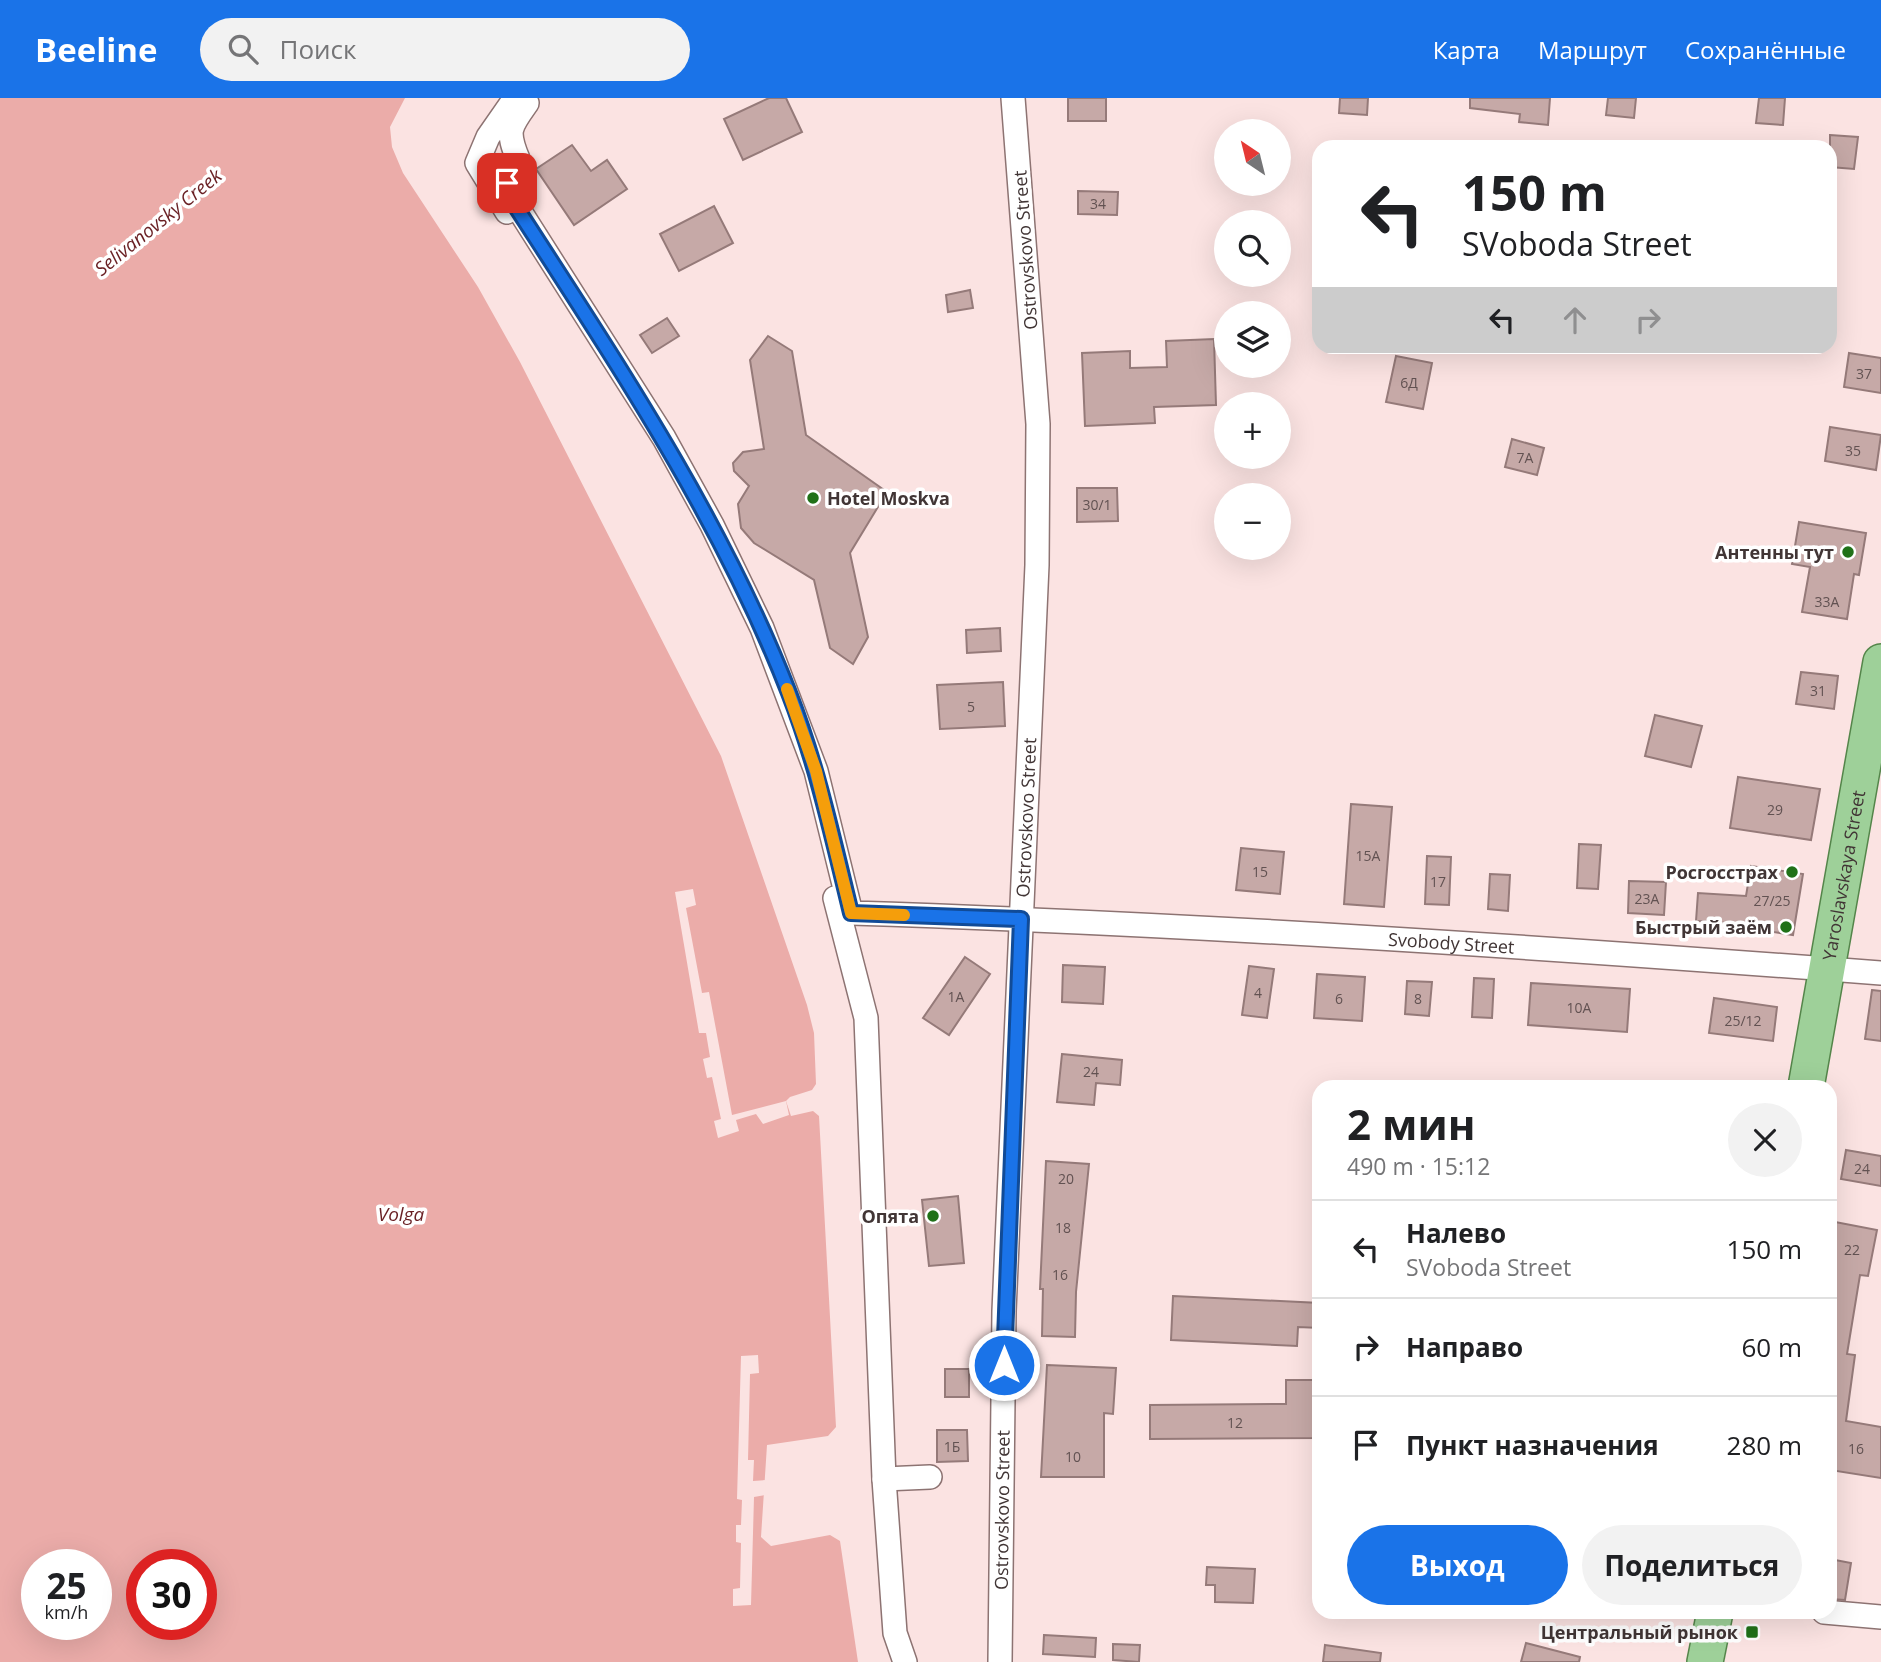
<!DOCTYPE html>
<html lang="ru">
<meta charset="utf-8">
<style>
:root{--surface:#fff;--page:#f2f2f2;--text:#202124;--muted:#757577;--line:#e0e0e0;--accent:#1a73e8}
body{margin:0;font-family:"Open Sans",sans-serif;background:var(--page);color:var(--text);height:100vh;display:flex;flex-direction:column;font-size:26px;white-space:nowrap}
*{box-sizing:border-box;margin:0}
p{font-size:23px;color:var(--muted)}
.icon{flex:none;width:38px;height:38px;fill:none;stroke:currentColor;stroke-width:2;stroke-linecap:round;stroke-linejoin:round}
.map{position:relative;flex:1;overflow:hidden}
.panel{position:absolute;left:1312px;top:982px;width:525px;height:539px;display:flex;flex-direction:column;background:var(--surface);border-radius:21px;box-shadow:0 7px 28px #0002}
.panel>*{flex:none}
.guide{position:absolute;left:1312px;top:42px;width:525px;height:214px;border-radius:21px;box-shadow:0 7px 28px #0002;background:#fff;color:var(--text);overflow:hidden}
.needle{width:46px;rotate:325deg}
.buttons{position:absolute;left:1214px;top:21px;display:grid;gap:14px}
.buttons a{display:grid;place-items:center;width:77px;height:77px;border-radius:50%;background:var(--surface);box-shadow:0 7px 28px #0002;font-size:35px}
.speed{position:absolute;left:21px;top:1451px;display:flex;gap:14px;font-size:35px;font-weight:700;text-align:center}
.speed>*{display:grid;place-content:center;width:91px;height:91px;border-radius:50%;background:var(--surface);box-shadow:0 7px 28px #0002;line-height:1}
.speed small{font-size:18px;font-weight:400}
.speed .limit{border:10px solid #d22;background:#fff;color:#111}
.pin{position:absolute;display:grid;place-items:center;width:60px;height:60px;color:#fff;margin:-30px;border-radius:14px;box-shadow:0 4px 10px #0006}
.me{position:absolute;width:77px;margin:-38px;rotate:0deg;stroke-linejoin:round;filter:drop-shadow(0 0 5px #0008)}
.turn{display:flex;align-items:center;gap:24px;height:147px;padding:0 35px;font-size:32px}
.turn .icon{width:91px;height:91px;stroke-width:2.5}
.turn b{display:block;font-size:49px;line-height:60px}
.lanes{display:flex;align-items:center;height:66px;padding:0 35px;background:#0003;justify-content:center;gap:35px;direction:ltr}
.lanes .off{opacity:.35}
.round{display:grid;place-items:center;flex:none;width:74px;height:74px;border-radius:37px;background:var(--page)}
.head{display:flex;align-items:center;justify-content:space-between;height:119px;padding:0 35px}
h1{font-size:42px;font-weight:700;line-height:52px}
.cta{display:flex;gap:14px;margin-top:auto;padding:14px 35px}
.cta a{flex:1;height:80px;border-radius:42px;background:var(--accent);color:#fff;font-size:28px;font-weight:700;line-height:80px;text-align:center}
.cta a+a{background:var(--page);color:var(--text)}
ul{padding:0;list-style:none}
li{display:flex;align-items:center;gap:21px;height:98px;padding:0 35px;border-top:2px solid var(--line)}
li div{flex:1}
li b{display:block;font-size:26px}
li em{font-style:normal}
header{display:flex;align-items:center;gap:42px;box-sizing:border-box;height:98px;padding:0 35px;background:var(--accent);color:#fff}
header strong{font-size:33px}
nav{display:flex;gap:38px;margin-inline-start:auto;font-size:24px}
.search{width:490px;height:63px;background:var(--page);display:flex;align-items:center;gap:18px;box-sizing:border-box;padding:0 24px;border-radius:38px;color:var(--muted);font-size:26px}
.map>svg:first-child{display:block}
</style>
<header>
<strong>Beeline</strong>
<div class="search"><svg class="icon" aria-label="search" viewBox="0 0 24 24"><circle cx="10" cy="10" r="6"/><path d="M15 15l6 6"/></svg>Поиск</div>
<nav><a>Карта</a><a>Маршрут</a><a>Сохранённые</a></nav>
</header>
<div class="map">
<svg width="1881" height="1564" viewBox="0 0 1881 1564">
<rect width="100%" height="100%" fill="#fbe3e2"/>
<path fill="#ebaca9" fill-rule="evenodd" d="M 0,0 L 405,0 L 390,29 L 392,49 L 403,75 L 478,189 L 520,264 L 721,658 L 807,907 L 814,935 L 816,986 L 812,992 L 790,999 L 786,1003 L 791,1018 L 813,1013 L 819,1018 L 836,1329 L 828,1338 L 767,1347 L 761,1439 L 771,1448 L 830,1437 L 840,1443 L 858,1564 L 0,1564 ZM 37,1466 L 96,1466 L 96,1526 L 37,1526 ZM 142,1466 L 201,1466 L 201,1526 L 142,1526 Z"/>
<g fill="#fbe3e2">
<polygon points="693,791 696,807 686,810 702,895 709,894 732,1017 786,1003 789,1017 763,1026 756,1016 736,1022 739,1033 718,1040 714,1023 721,1021 712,979 707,980 703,961 710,959 706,935 699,935 675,794"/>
<polygon points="758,1257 759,1275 750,1276 748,1362 754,1362 753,1383 766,1382 765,1397 754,1399 751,1507 733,1508 733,1491 740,1490 741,1445 736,1444 736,1427 741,1427 742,1402 737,1401 741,1258"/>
</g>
<g fill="#c6a9a7" stroke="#957a79" stroke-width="2">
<polygon points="769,0 786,0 802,34 743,62 724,21"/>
<rect x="1068" y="0" width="38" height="23"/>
<polygon points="1340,0 1368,0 1367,17 1339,15"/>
<polygon points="1470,0 1550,0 1548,27 1519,24 1520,16 1470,10"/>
<polygon points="1608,0 1636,0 1634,20 1606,17"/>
<polygon points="1759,0 1785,0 1783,27 1756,25"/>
<polygon points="1830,37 1858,39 1854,71 1830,69"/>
<polygon points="572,47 591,73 607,62 627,91 574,127 536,71"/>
<polygon points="1078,93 1118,94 1117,117 1078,116"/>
<polygon points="714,108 733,145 679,173 660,136"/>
<polygon points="970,192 973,210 948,214 946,197"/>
<polygon points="667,220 679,238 652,255 640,237"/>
<polygon points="768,238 792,253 806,337 887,394 850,455 868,539 853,566 830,550 814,482 754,445 741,430 738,406 749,388 734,373 733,365 743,354 764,351 750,262"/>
<polygon points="1214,241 1216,307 1154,309 1155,325 1085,328 1082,255 1130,253 1130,270 1167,269 1166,243"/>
<polygon points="1849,255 1881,260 1881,295 1844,289"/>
<polygon points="1396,258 1432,265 1423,311 1386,304"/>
<polygon points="1830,329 1881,337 1876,372 1825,363"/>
<polygon points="1512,341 1544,350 1537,377 1505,369"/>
<polygon points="1077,390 1117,390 1118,423 1077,424"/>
<polygon points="1799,424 1866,435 1859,477 1854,476 1847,521 1802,514 1810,469 1792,466"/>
<polygon points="1000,530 1001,553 967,555 966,532"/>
<polygon points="1801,574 1838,578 1834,611 1796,606"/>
<polygon points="1003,584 1005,628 940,631 937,587"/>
<polygon points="1655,617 1702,628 1691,669 1645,658"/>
<polygon points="1738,679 1820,691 1811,742 1730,730"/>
<polygon points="1351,706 1392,709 1384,809 1344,806"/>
<polygon points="1579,746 1601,747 1598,791 1577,790"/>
<polygon points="1241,750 1284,754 1280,796 1236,792"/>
<polygon points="1427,758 1451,759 1449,807 1425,806"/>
<polygon points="1751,768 1803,776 1793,837 1741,829 1742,826 1696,823 1698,795 1746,798"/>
<polygon points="1490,776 1510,777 1508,813 1488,811"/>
<polygon points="1629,783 1666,784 1664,817 1628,815"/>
<polygon points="965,859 990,876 949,937 923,920"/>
<polygon points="1063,867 1105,869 1103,906 1062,904"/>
<polygon points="1249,868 1274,871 1267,920 1242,917"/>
<polygon points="1317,876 1365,879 1362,923 1314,920"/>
<polygon points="1474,880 1494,881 1492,920 1472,919"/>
<polygon points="1407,883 1432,884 1429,918 1405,916"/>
<polygon points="1531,885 1630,891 1627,934 1528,927"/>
<polygon points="1872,892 1881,893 1881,943 1865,941"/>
<polygon points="1714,900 1777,909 1773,943 1709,935"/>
<polygon points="1062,956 1122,962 1120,987 1096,985 1094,1007 1057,1004"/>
<polygon points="1846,1052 1881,1058 1881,1088 1841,1081"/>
<polygon points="1046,1063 1089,1066 1076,1194 1075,1239 1042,1238 1043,1191 1040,1191"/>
<polygon points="958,1098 964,1165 929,1168 922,1102"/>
<polygon points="1830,1123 1877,1132 1868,1178 1860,1177 1847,1256 1855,1257 1846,1323 1881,1329 1881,1380 1830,1372"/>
<polygon points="1173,1198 1320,1205 1320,1230 1298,1229 1297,1248 1171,1242"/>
<polygon points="1047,1267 1116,1270 1113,1316 1104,1315 1104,1379 1041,1379"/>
<rect x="945" y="1271" width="24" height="28"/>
<polygon points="1286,1282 1320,1282 1320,1340 1150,1341 1150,1307 1286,1306"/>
<polygon points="937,1332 967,1332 968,1363 937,1364"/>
<polygon points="1830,1461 1851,1465 1845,1502 1830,1501"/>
<polygon points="1207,1469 1255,1471 1253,1505 1215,1504 1215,1487 1206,1487"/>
<polygon points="1044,1537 1096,1540 1095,1559 1043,1556"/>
<polygon points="1526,1545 1580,1559 1579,1564 1521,1564"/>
<polygon points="1113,1546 1140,1547 1139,1564 1113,1562"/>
<polygon points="1325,1547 1381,1555 1380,1564 1323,1564"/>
</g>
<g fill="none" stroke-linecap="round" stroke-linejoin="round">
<defs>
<g id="street">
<path id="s1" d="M 527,5 C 510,29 506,32 518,61 L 507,93 L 664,340 L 712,427 L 762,530 L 816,673 L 851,815 C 1195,826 1538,849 1881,875"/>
<polyline points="507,114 477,65 488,39 511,6"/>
<polyline points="835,800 866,920 884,1381 930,1379"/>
<polyline points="884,1381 895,1535 905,1564"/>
<polyline points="1824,1514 1881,1519"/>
<path id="s2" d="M 1000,1564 L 1004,1213 L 1037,467 L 1038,326 L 1013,0"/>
</g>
<g id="primary">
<path id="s3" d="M 1806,989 L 1881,564"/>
<polyline points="1705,1564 1715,1514"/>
</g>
</defs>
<use href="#street" stroke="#8d7372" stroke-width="26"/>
<use href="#primary" stroke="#54854a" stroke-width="38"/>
<use href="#street" stroke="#fff" stroke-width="23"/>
<use href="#primary" stroke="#9ed099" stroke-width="35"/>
</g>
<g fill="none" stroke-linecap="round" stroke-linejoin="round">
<defs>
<path id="route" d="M 507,85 L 507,93 L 514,106 C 616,264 721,420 789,595 C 817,667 833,741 851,815 L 1021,821 L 1004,1267"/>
</defs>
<use href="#route" stroke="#114b97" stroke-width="18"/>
<use href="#route" stroke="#1a73e8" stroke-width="12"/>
<polyline stroke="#f59e0b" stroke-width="12" points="787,591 816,673 851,815 904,817"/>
</g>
<g fill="#207118" stroke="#fff" stroke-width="2.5">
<circle cx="813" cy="400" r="7"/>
<circle cx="1848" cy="454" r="7"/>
<circle cx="1792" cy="774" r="7"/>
<circle cx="1786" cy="829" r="7"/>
<circle cx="933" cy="1118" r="7"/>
<rect x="1745" y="1527" width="14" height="14" rx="3.5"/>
</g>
<g text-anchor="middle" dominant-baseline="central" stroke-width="7" stroke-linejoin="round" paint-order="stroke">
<g font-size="14" fill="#625252">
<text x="1098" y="105">34</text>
<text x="1864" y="275">37</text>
<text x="1409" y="284">6Д</text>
<text x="1853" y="352">35</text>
<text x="1525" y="359">7А</text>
<text x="1097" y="406">30/1</text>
<text x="1827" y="503">33А</text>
<text x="1818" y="592">31</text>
<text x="971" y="608">5</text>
<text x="1775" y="711">29</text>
<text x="1368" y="757">15А</text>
<text x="1260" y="773">15</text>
<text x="1438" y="783">17</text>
<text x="1647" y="800">23А</text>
<text x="1772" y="802">27/25</text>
<text x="1258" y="894">4</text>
<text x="956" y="898">1А</text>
<text x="1339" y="900">6</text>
<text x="1418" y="900">8</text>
<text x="1579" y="909">10А</text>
<text x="1743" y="922">25/12</text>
<text x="1091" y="973">24</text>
<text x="1862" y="1070">24</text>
<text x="1066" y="1080">20</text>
<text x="1063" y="1129">18</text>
<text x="1852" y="1151">22</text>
<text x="1060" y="1176">16</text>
<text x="1235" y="1324">12</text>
<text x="952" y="1348">1Б</text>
<text x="1856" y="1350">16</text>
<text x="1073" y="1358">10</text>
</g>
<g font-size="18" fill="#413535" stroke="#fff">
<text transform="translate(1025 152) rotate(-94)">Ostrovskovo Street</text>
<text stroke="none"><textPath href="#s2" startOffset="845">Ostrovskovo Street</textPath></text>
<text stroke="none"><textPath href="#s3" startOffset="215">Yaroslavskaya Street</textPath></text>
<text stroke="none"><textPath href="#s1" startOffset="1502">Svobody Street</textPath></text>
<text stroke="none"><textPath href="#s2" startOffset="152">Ostrovskovo Street</textPath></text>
</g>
<g font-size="18" font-weight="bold" fill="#413535" stroke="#fff" text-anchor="end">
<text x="827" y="400" text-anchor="start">Hotel Moskva</text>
<text x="1834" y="454">Антенны тут</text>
<text x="1778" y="774">Росгосстрах</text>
<text x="1772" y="829">Быстрый заём</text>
<text x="919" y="1118">Опята</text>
<text x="1738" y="1534">Центральный рынок</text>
</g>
<g font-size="19" font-style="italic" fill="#691f23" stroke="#fff">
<text transform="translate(158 124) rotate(-39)">Selivanovsky Creek</text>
<text x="401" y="1116">Volga</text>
</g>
</g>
</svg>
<div class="buttons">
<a><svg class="needle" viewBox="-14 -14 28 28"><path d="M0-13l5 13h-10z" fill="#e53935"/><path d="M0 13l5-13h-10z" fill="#757577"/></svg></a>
<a><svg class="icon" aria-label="search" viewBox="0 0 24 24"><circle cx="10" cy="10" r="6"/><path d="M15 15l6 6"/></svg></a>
<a><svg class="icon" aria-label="layers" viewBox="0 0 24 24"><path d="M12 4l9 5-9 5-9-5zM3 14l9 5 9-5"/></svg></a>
<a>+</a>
<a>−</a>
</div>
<div class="speed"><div>25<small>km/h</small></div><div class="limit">30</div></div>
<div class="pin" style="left:507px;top:85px;background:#d93025"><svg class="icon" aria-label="arrive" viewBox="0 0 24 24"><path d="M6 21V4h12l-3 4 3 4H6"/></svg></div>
<svg class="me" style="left:1004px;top:1267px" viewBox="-20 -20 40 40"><circle r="17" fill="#1a73e8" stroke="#fff" stroke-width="3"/><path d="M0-11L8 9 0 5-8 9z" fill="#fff"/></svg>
<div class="guide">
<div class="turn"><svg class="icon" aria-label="left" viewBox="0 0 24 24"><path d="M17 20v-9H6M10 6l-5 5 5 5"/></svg><div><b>150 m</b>SVoboda Street</div></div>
<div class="lanes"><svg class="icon" aria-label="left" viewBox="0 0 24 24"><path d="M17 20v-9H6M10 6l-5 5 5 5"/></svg><svg class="icon off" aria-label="ahead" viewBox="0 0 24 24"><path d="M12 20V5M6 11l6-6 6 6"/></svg><svg class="icon off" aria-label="right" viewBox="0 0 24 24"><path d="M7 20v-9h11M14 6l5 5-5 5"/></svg></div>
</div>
<section class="panel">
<div class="head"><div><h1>2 мин</h1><p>490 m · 15:12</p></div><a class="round"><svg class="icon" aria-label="close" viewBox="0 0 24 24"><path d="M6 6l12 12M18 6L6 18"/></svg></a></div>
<ul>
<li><svg class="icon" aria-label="left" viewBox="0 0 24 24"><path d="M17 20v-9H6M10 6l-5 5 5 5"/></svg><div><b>Налево</b><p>SVoboda Street</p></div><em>150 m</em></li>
<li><svg class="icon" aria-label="right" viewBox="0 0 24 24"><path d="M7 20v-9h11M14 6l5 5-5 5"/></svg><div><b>Направо</b></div><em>60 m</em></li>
<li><svg class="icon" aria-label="arrive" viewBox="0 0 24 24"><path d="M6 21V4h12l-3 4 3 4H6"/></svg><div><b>Пункт назначения</b></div><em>280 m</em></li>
</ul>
<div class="cta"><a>Выход</a><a>Поделиться</a></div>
</section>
</div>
